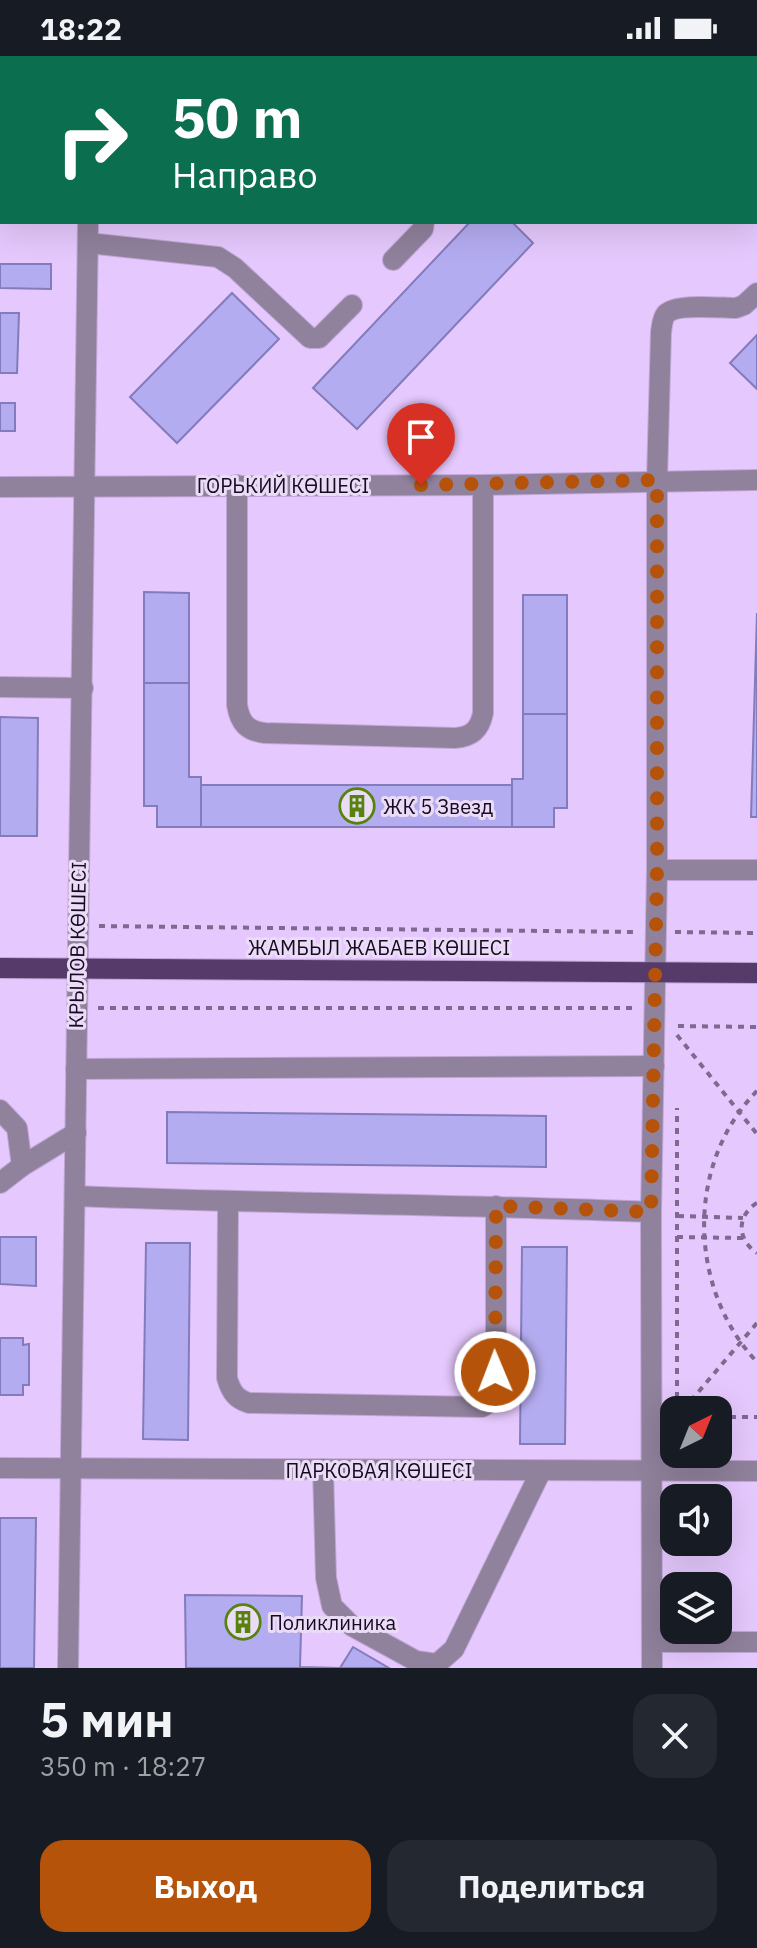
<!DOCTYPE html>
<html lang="ru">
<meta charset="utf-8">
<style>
:root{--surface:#171b24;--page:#242831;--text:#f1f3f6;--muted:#9ea1a6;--accent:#b45309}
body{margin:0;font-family:"IBM Plex Sans",sans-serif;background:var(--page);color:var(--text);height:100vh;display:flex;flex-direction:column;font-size:30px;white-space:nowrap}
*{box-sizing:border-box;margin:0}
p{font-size:26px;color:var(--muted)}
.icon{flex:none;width:44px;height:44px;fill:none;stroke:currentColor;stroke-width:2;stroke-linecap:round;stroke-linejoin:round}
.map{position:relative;height:1612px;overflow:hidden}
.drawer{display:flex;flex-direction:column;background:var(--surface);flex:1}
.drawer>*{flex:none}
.hud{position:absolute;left:0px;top:0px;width:758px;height:168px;box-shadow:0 8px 32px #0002;background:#0b6e4f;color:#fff;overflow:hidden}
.needle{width:52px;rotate:43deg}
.controls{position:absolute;left:660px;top:1340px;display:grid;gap:16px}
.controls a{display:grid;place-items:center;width:72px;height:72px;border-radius:16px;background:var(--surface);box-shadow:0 8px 32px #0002;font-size:40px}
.pin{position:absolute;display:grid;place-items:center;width:68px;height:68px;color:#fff;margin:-82px -34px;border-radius:50% 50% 50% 0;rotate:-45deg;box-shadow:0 0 8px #0007}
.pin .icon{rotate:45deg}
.me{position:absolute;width:88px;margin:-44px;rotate:359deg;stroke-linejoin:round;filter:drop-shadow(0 0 6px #0008)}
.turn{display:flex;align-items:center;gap:28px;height:168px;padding:0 40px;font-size:36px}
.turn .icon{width:104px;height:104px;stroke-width:2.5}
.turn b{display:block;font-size:56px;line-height:68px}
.round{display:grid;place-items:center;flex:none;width:84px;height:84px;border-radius:24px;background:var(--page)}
.headline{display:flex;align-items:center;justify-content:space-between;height:136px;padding:0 40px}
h1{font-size:48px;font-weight:700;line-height:60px}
.cta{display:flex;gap:16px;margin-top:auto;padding:16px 40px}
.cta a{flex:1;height:92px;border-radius:24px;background:var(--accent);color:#fff;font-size:32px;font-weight:700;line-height:92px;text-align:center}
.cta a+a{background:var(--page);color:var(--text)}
.status{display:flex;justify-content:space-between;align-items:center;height:56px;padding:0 40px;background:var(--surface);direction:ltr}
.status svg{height:22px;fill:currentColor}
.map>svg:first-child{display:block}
</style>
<div class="status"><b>18:22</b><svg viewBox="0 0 49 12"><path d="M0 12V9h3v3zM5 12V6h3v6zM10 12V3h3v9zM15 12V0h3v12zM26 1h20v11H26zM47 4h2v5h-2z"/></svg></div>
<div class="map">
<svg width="757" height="1612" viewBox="0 0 757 1612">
<rect width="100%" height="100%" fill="#e5c8fd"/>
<g fill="#b4acf0" stroke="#837bbb" stroke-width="2">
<polygon points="470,166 512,166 533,187 357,373 313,332"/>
<polygon points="0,208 51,208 51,233 0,232"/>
<polygon points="232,237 279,283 177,387 130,341"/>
<polygon points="0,257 19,257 17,317 0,317"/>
<polygon points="757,279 757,333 730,307"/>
<rect x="0" y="347" width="15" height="28"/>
<polygon points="144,536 189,537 189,627 144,627"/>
<rect x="523" y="539" width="44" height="119"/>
<polygon points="757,557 757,761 751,761"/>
<polygon points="144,627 189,627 189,721 201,721 201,771 157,771 157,750 144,750"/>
<polygon points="523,658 567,658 567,752 554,752 554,771 512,771 512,723 523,723"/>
<polygon points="0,661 38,662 37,780 0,780"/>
<rect x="201" y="729" width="311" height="42"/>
<polygon points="167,1056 546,1060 546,1111 167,1107"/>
<polygon points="0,1181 36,1181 36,1230 0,1228"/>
<polygon points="146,1187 190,1187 188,1384 143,1383"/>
<polygon points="522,1191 567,1191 565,1388 520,1388"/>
<polygon points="0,1282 23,1282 23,1289 29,1288 29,1329 23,1329 23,1339 0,1339"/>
<polygon points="0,1462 36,1462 34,1612 0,1612"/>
<polygon points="185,1539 302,1540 300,1611 340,1612 353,1591 389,1612 186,1612"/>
</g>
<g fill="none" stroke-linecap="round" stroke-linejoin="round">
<defs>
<g id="minor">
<polyline points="340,0 340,2"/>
<polyline points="89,2 89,0"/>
<polyline points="88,187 218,201 235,212 310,282 319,282 352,249"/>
<polyline points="393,204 423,173 424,166"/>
<path d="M 237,429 L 237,649 C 240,667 247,675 265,677 L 455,682 C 472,681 480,673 483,657 L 483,429"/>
<polyline points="0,431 483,429 757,424"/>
<polyline points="0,631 83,632"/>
<polyline points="657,814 757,814"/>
<polyline points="76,1013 654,1010"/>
<polyline points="0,1054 17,1072 22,1110"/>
<polyline points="0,1127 22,1110 76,1077"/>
<path d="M 76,1140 C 268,1148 459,1148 651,1156"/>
<path d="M 228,1147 L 227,1322 C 231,1336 236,1343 249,1347 L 482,1351 L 491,1346 L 496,1336 L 496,1150"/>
<polyline points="0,1412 757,1415"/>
<polyline points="323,1413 326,1522 332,1550 352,1570 416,1605 437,1608 454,1593 541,1415"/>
<polyline points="652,1586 757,1586"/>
<polyline points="68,1612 88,166"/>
<path d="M 652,1612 L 651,1156 L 657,814 L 657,424 L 661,276 C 662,270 662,263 666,258 C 676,247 721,252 736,252 L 744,249 L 757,237"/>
</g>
<polyline id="major" points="0,912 757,917"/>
</defs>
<use href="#minor" stroke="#c0a6d5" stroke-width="22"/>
<use href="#major" stroke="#c0a6d5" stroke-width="22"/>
<g stroke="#7e698f" stroke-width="4" stroke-dasharray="6 6" stroke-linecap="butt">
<polyline points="99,870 635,876"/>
<polyline points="675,876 757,877"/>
<polyline points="98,952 633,952"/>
<polyline points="678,970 757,971"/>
<polyline points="677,979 757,1078"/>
<path d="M 757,1035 C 685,1108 688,1233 757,1306"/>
<path d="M 757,1147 C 736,1160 737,1184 757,1197"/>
<polyline points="678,1160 743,1162"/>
<polyline points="677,1181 743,1182"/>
<polyline points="677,1354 677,1052"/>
<polyline points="683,1354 757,1267"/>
<polyline points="718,1361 757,1361"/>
</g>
<use href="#minor" stroke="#90819c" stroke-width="20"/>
<use href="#major" stroke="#563b6a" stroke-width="20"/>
</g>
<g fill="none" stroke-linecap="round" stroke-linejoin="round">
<polyline stroke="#b45309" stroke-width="14" stroke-dasharray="0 25.2" points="421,429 657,424 657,814 651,1156 496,1150 495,1316"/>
</g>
<defs>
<symbol id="building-ring" viewBox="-11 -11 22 22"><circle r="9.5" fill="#eadcf7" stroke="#57820b" stroke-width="1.5"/><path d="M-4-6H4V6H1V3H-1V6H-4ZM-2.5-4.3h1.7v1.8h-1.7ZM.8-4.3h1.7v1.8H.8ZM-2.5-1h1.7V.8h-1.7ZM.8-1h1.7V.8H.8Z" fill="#57820b"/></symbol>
</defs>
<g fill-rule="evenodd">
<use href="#building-ring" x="337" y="730" width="40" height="40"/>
<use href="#building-ring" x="223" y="1546" width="40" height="40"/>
</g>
<g text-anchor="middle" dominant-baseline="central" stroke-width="6" stroke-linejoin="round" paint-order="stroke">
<g font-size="20" fill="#160920" stroke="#eadcf7">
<text x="283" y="429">ГОРЬКИЙ КӨШЕСІ</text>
<text transform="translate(77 889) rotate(-89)">КРЫЛОВ КӨШЕСІ</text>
<text x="379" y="891">ЖАМБЫЛ ЖАБАЕВ КӨШЕСІ</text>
<text x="379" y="1414">ПАРКОВАЯ КӨШЕСІ</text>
</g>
<g font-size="20" fill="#160920" stroke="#eadcf7" text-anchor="start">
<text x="383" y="750">ЖК 5 Звезд</text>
<text x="269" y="1566">Поликлиника</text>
</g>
</g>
</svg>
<div class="controls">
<a><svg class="needle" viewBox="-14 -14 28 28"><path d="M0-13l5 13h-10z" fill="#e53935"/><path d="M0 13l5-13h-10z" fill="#9ea1a6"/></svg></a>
<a><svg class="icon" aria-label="sound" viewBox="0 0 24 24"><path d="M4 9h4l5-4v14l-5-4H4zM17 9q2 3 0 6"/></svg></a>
<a><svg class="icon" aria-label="layers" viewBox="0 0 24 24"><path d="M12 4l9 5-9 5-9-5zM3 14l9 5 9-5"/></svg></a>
</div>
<div class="pin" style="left:421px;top:429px;background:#d93025"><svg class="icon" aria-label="arrive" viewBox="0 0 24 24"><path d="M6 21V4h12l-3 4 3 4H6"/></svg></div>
<svg class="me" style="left:495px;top:1316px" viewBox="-20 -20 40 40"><circle r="17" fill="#b45309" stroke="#fff" stroke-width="3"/><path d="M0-11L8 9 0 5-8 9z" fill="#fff"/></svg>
<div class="hud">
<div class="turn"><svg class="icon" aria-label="right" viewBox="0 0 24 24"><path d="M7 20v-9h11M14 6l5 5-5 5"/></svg><div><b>50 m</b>Направо</div></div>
</div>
</div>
<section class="drawer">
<div class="headline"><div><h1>5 мин</h1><p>350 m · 18:27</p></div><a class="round"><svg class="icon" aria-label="close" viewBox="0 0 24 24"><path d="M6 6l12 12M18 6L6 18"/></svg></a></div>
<div class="cta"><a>Выход</a><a>Поделиться</a></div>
</section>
